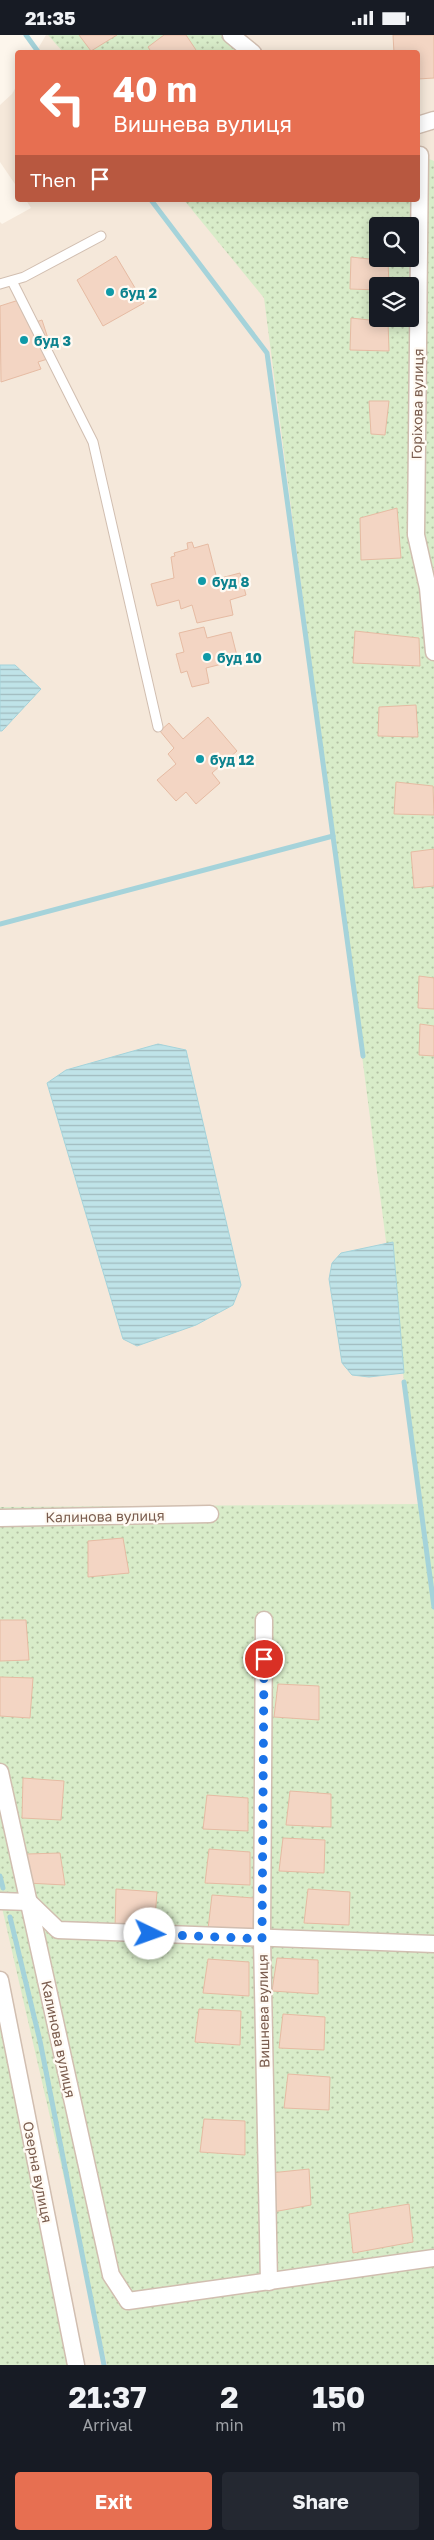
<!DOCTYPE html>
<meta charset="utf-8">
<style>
:root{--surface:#171b24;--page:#242831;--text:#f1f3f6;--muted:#9ea1a6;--accent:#e76f51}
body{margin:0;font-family:"Golos Text",sans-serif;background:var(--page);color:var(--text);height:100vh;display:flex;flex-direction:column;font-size:19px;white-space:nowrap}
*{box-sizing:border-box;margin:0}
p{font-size:16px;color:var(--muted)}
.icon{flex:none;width:28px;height:28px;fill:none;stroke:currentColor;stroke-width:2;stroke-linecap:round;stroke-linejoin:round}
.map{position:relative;height:2330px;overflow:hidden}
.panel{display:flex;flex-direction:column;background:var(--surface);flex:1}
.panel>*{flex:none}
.hud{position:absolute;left:15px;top:15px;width:405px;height:152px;border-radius:5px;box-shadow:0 2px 12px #0003;background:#e76f51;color:#fff;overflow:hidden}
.fabs{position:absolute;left:369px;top:182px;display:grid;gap:10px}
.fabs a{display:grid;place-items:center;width:50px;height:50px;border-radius:5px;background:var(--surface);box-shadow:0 2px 12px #0003;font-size:25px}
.pin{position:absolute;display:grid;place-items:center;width:42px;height:42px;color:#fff;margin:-21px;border:2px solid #fff;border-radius:50%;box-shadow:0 1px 5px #0007}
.me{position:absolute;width:55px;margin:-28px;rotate:93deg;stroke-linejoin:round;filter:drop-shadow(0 0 4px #0008)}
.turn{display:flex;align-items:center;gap:18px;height:105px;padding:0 15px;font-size:22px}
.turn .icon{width:65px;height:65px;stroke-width:2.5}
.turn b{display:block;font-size:35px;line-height:42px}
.then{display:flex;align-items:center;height:48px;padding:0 15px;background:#0003;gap:10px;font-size:19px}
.eta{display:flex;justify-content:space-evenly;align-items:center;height:85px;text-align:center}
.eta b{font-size:30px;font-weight:700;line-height:35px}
.cta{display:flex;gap:10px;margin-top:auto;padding:10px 15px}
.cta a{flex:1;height:58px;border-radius:5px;background:var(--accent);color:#fff;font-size:20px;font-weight:700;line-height:58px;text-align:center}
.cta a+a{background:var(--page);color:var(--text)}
.status{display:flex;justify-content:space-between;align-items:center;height:35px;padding:0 25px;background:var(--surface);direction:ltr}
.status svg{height:14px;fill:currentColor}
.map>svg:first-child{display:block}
</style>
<div class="status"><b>21:35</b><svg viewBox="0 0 49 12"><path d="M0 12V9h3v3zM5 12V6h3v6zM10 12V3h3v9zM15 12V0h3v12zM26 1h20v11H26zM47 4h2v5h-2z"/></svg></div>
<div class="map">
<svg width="434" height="2330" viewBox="0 0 434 2330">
<defs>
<pattern id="grass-dots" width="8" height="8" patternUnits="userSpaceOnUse" patternTransform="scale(1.25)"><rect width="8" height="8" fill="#d8ecc9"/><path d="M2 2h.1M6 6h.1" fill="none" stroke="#b4c2a5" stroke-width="1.8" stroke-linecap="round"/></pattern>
<pattern id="water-rules" width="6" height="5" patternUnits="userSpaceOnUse" patternTransform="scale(1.25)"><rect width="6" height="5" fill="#bfe3e8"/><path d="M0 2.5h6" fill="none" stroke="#a0bbbe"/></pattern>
</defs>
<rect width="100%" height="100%" fill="#fdf6ec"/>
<g fill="#f5e8da" fill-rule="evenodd">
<path d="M 46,0 L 434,0 L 434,2330 L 0,2330 L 0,187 L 2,189 L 31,173 L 26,165 L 418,165 L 418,18 L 36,17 ZM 378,191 L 410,191 L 410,224 L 378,224 ZM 378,251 L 410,251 L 410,284 L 378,284 Z"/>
<polygon points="17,50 17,152 0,127 0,70 12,59"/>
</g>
<g fill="url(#grass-dots)" fill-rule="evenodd">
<polygon points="48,0 238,0 264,17 63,17"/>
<path d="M 420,120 L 434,126 L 434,2330 L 107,2330 L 0,1864 L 0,1472 L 420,1469 L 264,263 L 184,165 L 418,165 ZM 378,191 L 410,191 L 410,224 L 378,224 ZM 378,251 L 410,251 L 410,284 L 378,284 Z"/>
<polygon points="0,1987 76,2330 0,2330"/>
</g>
<g fill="url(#water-rules)" stroke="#a5d3da">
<polygon points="0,630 15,630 41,654 2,696 0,696"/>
<polygon points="158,1009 186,1015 241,1250 233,1270 196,1290 137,1311 123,1304 47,1048 66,1035"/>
<polygon points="393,1207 404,1338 369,1342 352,1340 342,1328 329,1244 332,1228 341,1218"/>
</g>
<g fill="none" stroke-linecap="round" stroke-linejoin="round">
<g stroke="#a5d3da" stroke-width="5">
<polyline points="26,0 39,18"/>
<polyline points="151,165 267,318 363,1021"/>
<polyline points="0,889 333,801"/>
<polyline points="404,1347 434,1572"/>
<polyline points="0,1841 3,1853"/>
<polyline points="10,1882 40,2006 104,2330"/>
</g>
</g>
<g fill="#f3d5c3" stroke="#e6bba3">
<polygon points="79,0 117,0 91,16"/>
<polygon points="164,0 186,0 198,18 152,18 148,12"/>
<polygon points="393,0 434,0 434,43 418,44 418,18 394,18"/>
<polygon points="116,221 144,268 103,291 77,245"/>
<polygon points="351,222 388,226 389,251 378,251 378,255 350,254"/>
<polygon points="22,264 30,289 42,285 54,322 38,327 41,334 1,347 0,271"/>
<polygon points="351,283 388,287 389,316 350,315"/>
<polygon points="369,366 389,366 385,400 371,399"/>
<polygon points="397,473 401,523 361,525 360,483"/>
<polygon points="192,507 194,513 208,509 217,544 240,538 246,560 230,565 233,580 197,588 192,570 181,574 179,565 157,571 151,549 174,543 171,522 175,521 174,518 188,514 187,508"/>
<polygon points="204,592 207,603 231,597 238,625 206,633 209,648 192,652 187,636 181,638 176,619 184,617 179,598"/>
<polygon points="355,596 419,603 420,631 353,628"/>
<polygon points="416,670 418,702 378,701 379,672"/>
<polygon points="208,682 237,716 212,738 220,748 196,769 186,757 176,766 157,745 176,729 168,719 174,713 160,696 169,688 183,704"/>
<polygon points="396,747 433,751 434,780 394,779"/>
<polygon points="434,814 434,851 414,853 411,817"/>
<polygon points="419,941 434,943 434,974 418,973"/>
<polygon points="420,989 434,991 434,1021 419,1020"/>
<polygon points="123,1503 129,1538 88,1542 88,1506"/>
<polygon points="0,1585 26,1585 29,1625 0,1626"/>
<polygon points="0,1642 33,1643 30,1683 0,1681"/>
<polygon points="278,1649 319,1651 319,1685 274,1682"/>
<polygon points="23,1743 64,1746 61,1785 22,1783"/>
<polygon points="290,1756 331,1759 331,1792 286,1790"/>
<polygon points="207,1760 248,1763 248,1796 203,1794"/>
<polygon points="283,1803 325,1805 324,1838 279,1836"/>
<polygon points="209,1814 250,1817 250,1850 205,1848"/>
<polygon points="60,1818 65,1850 27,1848 27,1819"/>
<polygon points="116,1854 157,1857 154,1896 115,1893"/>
<polygon points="308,1854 350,1857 349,1890 304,1888"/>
<polygon points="212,1860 254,1863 253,1896 208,1894"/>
<polygon points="277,1923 318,1925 318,1959 272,1956"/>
<polygon points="208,1924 249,1927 249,1961 203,1958"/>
<polygon points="199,1974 241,1976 240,2010 195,2007"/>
<polygon points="283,1979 325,1982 324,2015 279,2013"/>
<polygon points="288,2039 330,2042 329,2075 284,2073"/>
<polygon points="204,2084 245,2086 245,2120 200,2117"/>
<polygon points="309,2134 311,2170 273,2177 270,2138"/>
<polygon points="409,2169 413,2207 353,2218 349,2179"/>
</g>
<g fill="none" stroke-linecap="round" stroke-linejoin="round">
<defs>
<g id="lane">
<polyline points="12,246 93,407 158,692"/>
<polyline points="0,249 24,242 101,201"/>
</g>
<g id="street">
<polyline points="231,0 253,18"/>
<polyline points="418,90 434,85"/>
<polyline points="420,120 416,500 428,553 434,617"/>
<polyline points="0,1483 210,1479"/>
<polyline points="264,1585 262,1904 269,2247"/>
<polyline points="0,1737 111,2240 128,2266 434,2223"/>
<polyline points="0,1866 29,1867 58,1895 434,1909"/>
<polyline points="0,1945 76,2330"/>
</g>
</defs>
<use href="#lane" stroke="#d1beb0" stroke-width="11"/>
<use href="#street" stroke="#d1beb0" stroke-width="19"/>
<use href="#lane" stroke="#fff" stroke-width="9"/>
<use href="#street" stroke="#fff" stroke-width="16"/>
</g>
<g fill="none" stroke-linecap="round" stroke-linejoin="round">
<polyline stroke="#1a73e8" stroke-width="9" stroke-dasharray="0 16.2" points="150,1899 262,1904 264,1624"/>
</g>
<g fill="#0f9aa8" stroke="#fffaf3" stroke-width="2">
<circle cx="110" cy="257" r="5"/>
<circle cx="24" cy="305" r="5"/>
<circle cx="202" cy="546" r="5"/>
<circle cx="207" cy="622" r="5"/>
<circle cx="200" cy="724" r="5"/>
</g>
<g text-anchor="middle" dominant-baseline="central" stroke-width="4.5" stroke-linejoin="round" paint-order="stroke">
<g font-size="14" font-weight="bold" fill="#0d838f" stroke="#fffaf3" text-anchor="start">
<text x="120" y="257">буд 2</text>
<text x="34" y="305">буд 3</text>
<text x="212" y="546">буд 8</text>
<text x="217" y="622">буд 10</text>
<text x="210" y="724">буд 12</text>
</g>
<g font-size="14" fill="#7a5c4d" stroke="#fffaf3">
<text transform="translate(417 369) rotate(-89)">Горіхова вулиця</text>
<text transform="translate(105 1481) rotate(-1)">Калинова вулиця</text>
<text transform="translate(263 1976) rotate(-91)">Вишнева вулиця</text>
<text transform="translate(59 2004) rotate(78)">Калинова вулиця</text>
<text transform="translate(38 2137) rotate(79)">Озерна вулиця</text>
</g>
</g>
</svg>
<div class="fabs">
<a><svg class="icon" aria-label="search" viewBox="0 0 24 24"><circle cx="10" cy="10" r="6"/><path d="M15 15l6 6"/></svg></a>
<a><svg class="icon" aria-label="layers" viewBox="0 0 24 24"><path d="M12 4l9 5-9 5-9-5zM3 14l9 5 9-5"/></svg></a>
</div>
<div class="pin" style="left:264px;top:1624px;background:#d93025"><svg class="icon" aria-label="arrive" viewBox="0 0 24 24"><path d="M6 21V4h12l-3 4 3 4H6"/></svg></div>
<svg class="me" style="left:150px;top:1899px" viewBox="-20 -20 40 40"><circle r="19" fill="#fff"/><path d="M0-13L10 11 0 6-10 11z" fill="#1a73e8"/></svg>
<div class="hud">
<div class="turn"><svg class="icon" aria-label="left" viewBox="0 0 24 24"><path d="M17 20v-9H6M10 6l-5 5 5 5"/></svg><div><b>40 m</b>Вишнева вулиця</div></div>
<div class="then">Then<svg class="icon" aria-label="arrive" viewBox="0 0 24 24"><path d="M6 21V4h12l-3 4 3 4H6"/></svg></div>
</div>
</div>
<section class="panel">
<div class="eta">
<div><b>21:37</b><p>Arrival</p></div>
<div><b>2</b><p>min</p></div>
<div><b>150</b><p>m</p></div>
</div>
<div class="cta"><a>Exit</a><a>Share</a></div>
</section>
